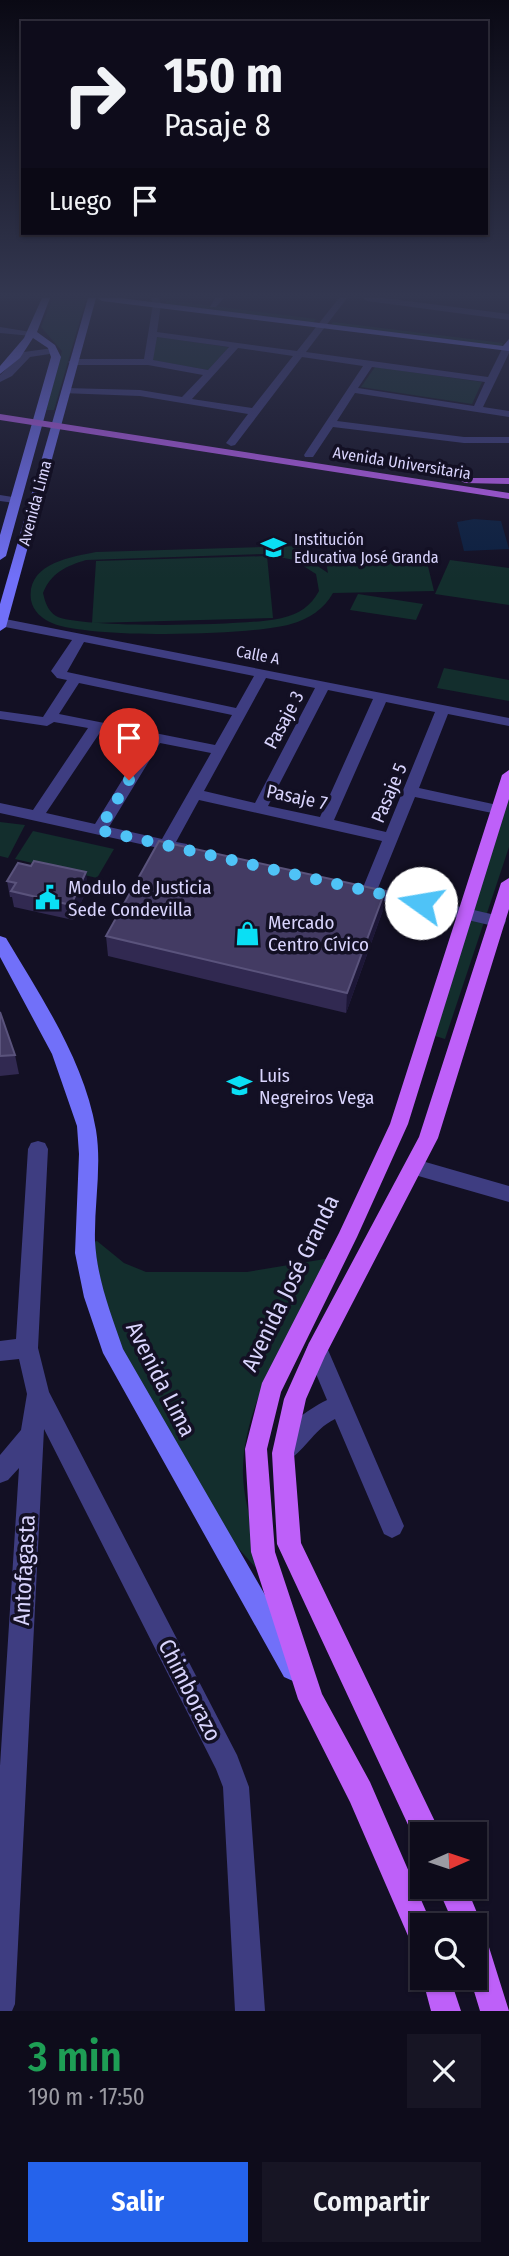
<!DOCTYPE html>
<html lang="es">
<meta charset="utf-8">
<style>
:root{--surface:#0e0c1b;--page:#171524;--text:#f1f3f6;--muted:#9b9ba3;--line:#2e2c3a;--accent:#2563eb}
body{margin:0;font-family:"Fira Sans Condensed",sans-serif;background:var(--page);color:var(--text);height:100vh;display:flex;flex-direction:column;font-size:26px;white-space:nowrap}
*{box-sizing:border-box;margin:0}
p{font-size:23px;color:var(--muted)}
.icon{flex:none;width:38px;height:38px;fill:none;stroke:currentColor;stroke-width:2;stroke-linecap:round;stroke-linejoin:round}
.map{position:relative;height:2011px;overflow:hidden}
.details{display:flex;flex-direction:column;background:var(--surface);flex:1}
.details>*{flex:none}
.top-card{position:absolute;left:21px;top:21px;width:467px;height:214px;border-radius:0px;box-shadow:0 2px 5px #0004,0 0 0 2px var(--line);background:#0e0c1b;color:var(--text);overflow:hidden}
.needle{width:46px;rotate:87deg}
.tools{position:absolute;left:410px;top:1822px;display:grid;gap:14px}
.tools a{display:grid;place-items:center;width:77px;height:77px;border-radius:0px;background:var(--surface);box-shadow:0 2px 5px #0004,0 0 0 2px var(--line);font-size:35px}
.pin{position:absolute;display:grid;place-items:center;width:60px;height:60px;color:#fff;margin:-72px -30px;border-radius:50% 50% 50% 0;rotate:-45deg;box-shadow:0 0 7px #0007}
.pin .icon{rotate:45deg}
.me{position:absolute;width:77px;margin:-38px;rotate:283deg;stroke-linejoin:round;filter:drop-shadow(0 0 5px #0008)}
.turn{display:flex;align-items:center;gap:24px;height:147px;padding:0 28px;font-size:32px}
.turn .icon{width:91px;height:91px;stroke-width:2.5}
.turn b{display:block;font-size:49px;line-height:60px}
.then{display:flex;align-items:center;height:66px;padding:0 28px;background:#0003;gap:14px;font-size:26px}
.round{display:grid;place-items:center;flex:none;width:74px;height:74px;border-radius:0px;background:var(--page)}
.overview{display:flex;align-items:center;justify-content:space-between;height:119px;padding:0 28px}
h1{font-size:42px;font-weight:600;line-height:52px;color:#1e9e55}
.primary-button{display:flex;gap:14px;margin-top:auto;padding:14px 28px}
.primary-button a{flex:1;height:80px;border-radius:0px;background:var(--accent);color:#fff;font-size:28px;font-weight:600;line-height:80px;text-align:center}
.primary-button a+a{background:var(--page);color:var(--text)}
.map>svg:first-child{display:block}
</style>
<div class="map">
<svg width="509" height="2011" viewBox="0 0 509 2011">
<rect width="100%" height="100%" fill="#131024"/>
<g fill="#132e2d" fill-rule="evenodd">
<polygon points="53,298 86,299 54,410 46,410 62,351 41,327"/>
<polygon points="166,300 316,319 313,323 166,304"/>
<polygon points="333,322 503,343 501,347 331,325"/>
<polygon points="159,337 227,347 228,348 208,370 151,360 156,338"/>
<polygon points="375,367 482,382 472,404 361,387"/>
<path d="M 300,546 L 301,555 L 328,573 L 325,556 L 425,554 L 434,591 L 333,593 C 324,609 309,619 291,624 C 251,636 89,639 52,623 C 42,619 33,611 31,600 C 26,564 70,557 96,552 ZM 265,554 L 294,560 L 316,574 L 319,591 C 311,606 299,614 282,618 C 254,626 78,629 56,616 C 48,611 45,602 43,593 C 51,573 66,566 86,560 Z"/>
<polygon points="267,556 273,618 92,623 96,561"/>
<polygon points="450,560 509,568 509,605 435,594"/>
<polygon points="358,594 423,604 416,620 350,610"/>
<polygon points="444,668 509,680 509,701 437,688"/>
<polygon points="509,789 509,847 445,1039 435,1036"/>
<polygon points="0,822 25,825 8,858 0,856"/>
<polygon points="33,831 114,849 97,878 15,859"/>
<path d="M 97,1241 L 124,1263 L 146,1272 L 247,1272 L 331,1258 C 297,1322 241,1401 243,1475 C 244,1504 254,1532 262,1559 L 257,1569 L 231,1540 L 111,1330 L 93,1242 Z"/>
</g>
<polygon fill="#0c2041" points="474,519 501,521 509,549 464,551 457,522"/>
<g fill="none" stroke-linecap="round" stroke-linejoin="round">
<g fill="#3e3d81" fill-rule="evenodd">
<path d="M 151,298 L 159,298 L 161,304 L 157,332 L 297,351 L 339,298 L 347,298 L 306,352 L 488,377 L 503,347 L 509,347 L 509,353 L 483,407 L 509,411 L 509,417 L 355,393 L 337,421 L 464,437 L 509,437 L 509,443 L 464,443 L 333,427 L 313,457 L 305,457 L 304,455 L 363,366 L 302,357 L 235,445 L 231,446 L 226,443 L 248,414 L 140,396 L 62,393 L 61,391 L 66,388 L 140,390 L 182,397 L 203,375 L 148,365 L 73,365 L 68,362 L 73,359 L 144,359 L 153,304 ZM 157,337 L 229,347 L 208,370 L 153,360 ZM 238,348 L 293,356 L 252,408 L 192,399 ZM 372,367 L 485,382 L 474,406 L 358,388 Z"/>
<polygon points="215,298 224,298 216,307 210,307"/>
<polygon points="363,298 384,298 509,314 509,320 367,301"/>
<polygon points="0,327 37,333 32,336 0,333"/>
<polygon points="53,348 58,351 56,353 30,357 12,376 0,382 0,375 24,352"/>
<polygon points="0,495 19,498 21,500 15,503 0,501"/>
<path d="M 0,618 L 509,718 L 509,726 L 448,714 L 419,788 L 502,806 L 505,809 L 502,812 L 497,814 L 415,797 L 378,888 L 504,917 L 506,921 L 504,925 L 498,927 L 355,894 L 353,890 L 355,886 L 364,885 L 382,841 L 199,800 L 176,842 L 187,844 L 189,848 L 181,853 L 0,813 L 0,803 L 33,810 L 88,728 L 54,722 L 47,726 L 0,719 L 0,711 L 43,717 L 67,680 L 57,678 L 51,671 L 72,640 L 0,626 ZM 84,642 L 254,676 L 236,708 L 67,672 ZM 266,678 L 315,688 L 255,803 L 204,791 ZM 79,683 L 232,715 L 215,745 L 59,714 ZM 328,690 L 373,699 L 320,817 L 268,806 ZM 386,702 L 435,712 L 386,832 L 334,820 ZM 101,731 L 147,740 L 95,824 L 46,813 ZM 160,743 L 211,753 L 162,839 L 109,827 Z"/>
<polygon points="38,1141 45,1143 48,1149 38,1348 49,1392 237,1755 249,1787 265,2011 235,2011 223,1787 216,1769 44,1429 15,2004 12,2011 0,2011 0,1766 19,1468 8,1480 0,1483 0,1455 21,1430 27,1394 19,1359 0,1361 0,1341 16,1339 28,1149 31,1143"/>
<polygon points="415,1159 509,1186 509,1202 408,1173 405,1167 408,1161"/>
<path d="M 317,1340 L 325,1343 L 404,1526 L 400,1534 L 392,1538 L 384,1534 L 335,1419 C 312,1430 304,1454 285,1461 L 277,1458 L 274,1450 C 284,1427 305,1411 327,1400 L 306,1350 L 309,1343 Z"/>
</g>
<g fill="#7170f9" fill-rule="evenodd">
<polygon points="42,298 50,298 37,332 55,345 61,357 6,556 0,560 0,535 51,357 48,348 33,338 20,358 0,374 0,366 24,338"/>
<polygon points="88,298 96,298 6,627 0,631 0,604"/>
<polygon points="98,298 120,298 503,346 509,339 509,351 102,301"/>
<path d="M 0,936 L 6,938 C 41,997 84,1060 96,1130 C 102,1167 94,1204 95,1241 C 97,1279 111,1314 123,1349 L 302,1659 L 306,1668 L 302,1677 L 293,1681 L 284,1677 L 103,1353 L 84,1297 L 75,1253 L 79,1154 L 77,1126 L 52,1054 L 0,957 Z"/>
</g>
<g fill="#be60f9" fill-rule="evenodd">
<polygon points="0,414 509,493 509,499 0,420"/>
<polygon points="461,478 509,478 509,484 465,483 459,480"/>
<polygon points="509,770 509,799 408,1124 357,1237 281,1392 267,1449 275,1552 322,1694 370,1782 432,1925 422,1925 422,1949 412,1945 350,1802 298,1699 251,1552 245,1449 262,1383 339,1233 390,1124 502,775"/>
<polygon points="509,878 509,909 438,1138 325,1356 306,1399 294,1453 301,1543 441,1834 422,1834 422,1846 417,1844 277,1544 272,1453 284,1399 309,1343 419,1137 501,883"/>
<polygon points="437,1886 466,1886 482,1925 480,1932 484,1934 488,1944 509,2011 480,2011 470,1978 474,1978 474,1925 454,1925"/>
<polygon points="422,1977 450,1978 461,2011 431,2011"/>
</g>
</g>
<g fill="#312951">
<polygon points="7,881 88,887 73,920 14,907 12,897 10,897"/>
<polygon points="383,910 346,1013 108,956 106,936"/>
<polygon points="0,1012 15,1055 19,1074 0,1076"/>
</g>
<g fill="#1d1737">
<polygon points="86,872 88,887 73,920 71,905"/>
<polygon points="385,891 383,910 346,1013 347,993"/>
</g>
<g fill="#433b63" stroke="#5a537c" stroke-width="2">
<polygon points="159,841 385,891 347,993 106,936"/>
<polygon points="34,861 86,872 71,905 11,891 16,883 7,881 18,863 31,866"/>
<polygon points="0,1012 15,1055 0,1056"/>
</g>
<linearGradient id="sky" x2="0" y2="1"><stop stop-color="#0a0914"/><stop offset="0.51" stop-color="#333750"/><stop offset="1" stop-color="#333750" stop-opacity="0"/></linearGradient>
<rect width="509" height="579" fill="url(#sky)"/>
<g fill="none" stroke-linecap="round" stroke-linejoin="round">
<polyline stroke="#4fc3f7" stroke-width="12" stroke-dasharray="0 21.6" points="129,780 99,830 421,903"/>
</g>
<defs>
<symbol id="school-bare" viewBox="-9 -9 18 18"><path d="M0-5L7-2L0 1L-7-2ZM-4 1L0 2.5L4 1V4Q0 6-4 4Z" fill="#0adff4" stroke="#131024" stroke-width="2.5" paint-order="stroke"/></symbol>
<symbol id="civic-bare" viewBox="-9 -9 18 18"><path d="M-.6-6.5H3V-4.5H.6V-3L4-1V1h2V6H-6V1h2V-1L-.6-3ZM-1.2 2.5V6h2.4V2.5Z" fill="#0adff4" stroke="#131024" stroke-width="2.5" paint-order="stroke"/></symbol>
<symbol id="shop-bare" viewBox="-9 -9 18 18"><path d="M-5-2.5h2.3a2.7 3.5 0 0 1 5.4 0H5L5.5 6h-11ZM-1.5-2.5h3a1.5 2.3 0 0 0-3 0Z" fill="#0adff4" stroke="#131024" stroke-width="2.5" paint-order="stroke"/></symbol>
</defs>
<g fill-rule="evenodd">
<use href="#school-bare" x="256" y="530" width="35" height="35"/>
<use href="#civic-bare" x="30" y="880" width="35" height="35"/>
<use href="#shop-bare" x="230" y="916" width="35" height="35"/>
<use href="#school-bare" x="222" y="1068" width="35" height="35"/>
</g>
<g text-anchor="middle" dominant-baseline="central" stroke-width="7" stroke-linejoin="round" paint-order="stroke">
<g font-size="16" fill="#d9d4fd" stroke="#131024">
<text transform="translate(402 463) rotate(9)">Avenida Universitaria</text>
<text transform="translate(35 503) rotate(-75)">Avenida Lima</text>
<text transform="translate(258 655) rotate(11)">Calle A</text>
</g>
<g font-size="16" fill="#d9d4fd" stroke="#131024" text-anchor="start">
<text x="294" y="539">Institución<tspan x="294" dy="18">Educativa José Granda</tspan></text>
</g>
<g font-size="19" fill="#d9d4fd" stroke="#131024">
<text transform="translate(284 720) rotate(-62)">Pasaje 3</text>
<text transform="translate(389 793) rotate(-67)">Pasaje 5</text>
<text transform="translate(297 797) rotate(12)">Pasaje 7</text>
</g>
<g font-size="19" fill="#d9d4fd" stroke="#131024" text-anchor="start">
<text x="68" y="887">Modulo de Justicia<tspan x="68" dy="22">Sede Condevilla</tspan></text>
<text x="268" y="922">Mercado<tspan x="268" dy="22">Centro Cívico</tspan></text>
<text x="259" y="1075">Luis<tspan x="259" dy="22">Negreiros Vega</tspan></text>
</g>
<g font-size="23" fill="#d9d4fd" stroke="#131024">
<text transform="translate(290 1283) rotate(-64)">Avenida José Granda</text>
<text transform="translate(161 1379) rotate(63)">Avenida Lima</text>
<text transform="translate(24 1570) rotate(-87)">Antofagasta</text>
<text transform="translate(190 1690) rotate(63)">Chimborazo</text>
</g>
</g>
</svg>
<div class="tools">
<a><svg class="needle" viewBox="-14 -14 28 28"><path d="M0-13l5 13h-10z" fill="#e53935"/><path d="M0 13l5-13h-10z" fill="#9b9ba3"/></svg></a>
<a><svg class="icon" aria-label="search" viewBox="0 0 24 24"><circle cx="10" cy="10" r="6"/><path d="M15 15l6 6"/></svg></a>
</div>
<div class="pin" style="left:129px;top:780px;background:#d93025"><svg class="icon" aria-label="arrive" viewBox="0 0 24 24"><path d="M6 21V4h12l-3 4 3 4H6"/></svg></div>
<svg class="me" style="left:421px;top:903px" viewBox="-20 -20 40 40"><circle r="19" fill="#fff"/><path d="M0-13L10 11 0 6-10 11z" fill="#4fc3f7"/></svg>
<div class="top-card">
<div class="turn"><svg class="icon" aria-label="right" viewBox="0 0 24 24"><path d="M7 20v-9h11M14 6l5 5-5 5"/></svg><div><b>150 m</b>Pasaje 8</div></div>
<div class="then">Luego<svg class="icon" aria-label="arrive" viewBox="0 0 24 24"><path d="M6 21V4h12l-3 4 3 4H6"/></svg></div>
</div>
</div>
<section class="details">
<div class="overview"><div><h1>3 min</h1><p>190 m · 17:50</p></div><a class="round"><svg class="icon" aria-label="close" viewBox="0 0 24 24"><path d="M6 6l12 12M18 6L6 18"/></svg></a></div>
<div class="primary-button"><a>Salir</a><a>Compartir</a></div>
</section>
